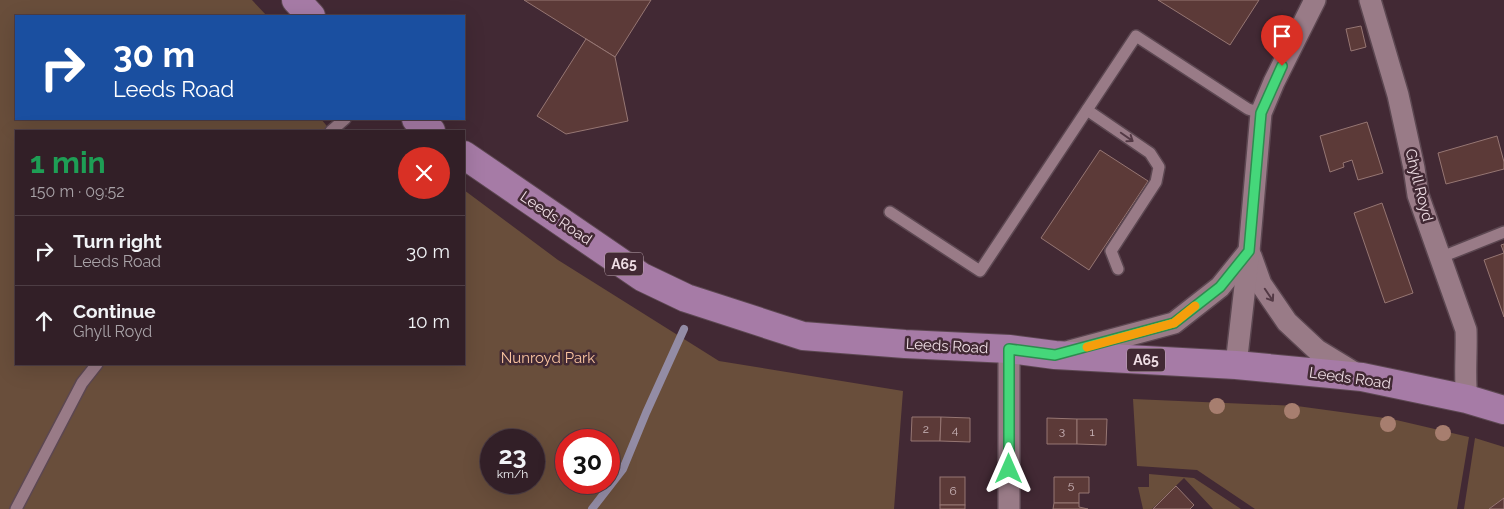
<!DOCTYPE html>
<meta charset="utf-8">
<style>
:root{--surface:#321f27;--page:#3a272f;--text:#f1f3f6;--muted:#a8a2a7;--line:#4d3d44}
body{margin:0;font-family:Raleway,sans-serif;background:var(--page);color:var(--text);height:100vh;display:flex;flex-direction:column;font-size:19px;white-space:nowrap}
*{box-sizing:border-box;margin:0}
p{font-size:16px;color:var(--muted)}
.icon{flex:none;width:28px;height:28px;fill:none;stroke:currentColor;stroke-width:2;stroke-linecap:round;stroke-linejoin:round}
.map{position:relative;flex:1;overflow:hidden}
.details{position:absolute;left:15px;top:130px;width:450px;height:235px;display:flex;flex-direction:column;background:var(--surface);border-radius:0px;box-shadow:0 5px 20px #0002,0 0 0 1px var(--line)}
.details>*{flex:none}
.top-card{position:absolute;left:15px;top:15px;width:450px;height:105px;border-radius:0px;box-shadow:0 5px 20px #0002,0 0 0 1px var(--line);background:#1a4fa0;color:#fff;overflow:hidden}
.speed{position:absolute;left:480px;top:429px;display:flex;gap:10px;font-size:25px;font-weight:700;text-align:center}
.speed>*{display:grid;place-content:center;width:65px;height:65px;border-radius:50%;background:var(--surface);box-shadow:0 5px 20px #0002,0 0 0 1px var(--line);line-height:1}
.speed small{font-size:12px;font-weight:400}
.speed .limit{border:8px solid #d22;background:#fff;color:#111}
.pin{position:absolute;display:grid;place-items:center;width:42px;height:42px;color:#fff;margin:-51px -21px;border-radius:50% 50% 50% 0;rotate:-45deg;box-shadow:0 0 5px #0007}
.pin .icon{rotate:45deg}
.me{position:absolute;width:55px;margin:-28px;rotate:0deg;stroke-linejoin:round;filter:drop-shadow(0 0 4px #0008)}
.turn{display:flex;align-items:center;gap:18px;height:105px;padding:0 15px;font-size:22px}
.turn .icon{width:65px;height:65px;stroke-width:2.5}
.turn b{display:block;font-size:35px;line-height:42px}
.round{display:grid;place-items:center;flex:none;width:52px;height:52px;border-radius:26px;background:var(--page)}
.head{display:flex;align-items:center;justify-content:space-between;height:85px;padding:0 15px}
h1{font-size:30px;font-weight:700;line-height:38px;color:#1e9e55}
ul{padding:0;list-style:none}
li{display:flex;align-items:center;gap:15px;height:70px;padding:0 15px;border-top:1px solid var(--line)}
li div{flex:1}
li b{display:block;font-size:19px}
li em{font-style:normal}
.map>svg:first-child{display:block}
</style>
<div class="map">
<svg width="1504" height="509" viewBox="0 0 1504 509">
<rect width="100%" height="100%" fill="#422934"/>
<g fill="#694e3b" fill-rule="evenodd">
<path d="M 0,0 L 252,0 L 267,16 L 16,16 L 16,119 L 321,119 L 331,131 L 16,131 L 16,364 L 464,364 L 464,190 L 558,260 L 719,361 L 903,391 L 894,509 L 0,509 ZM 491,440 L 534,440 L 534,482 L 491,482 ZM 566,440 L 609,440 L 609,482 L 566,482 Z"/>
<polygon points="1133,399 1297,406 1392,419 1469,437 1457,509 1255,509 1197,470 1137,466"/>
<polygon points="1475,438 1504,447 1504,498 1489,509 1464,509"/>
<polygon points="1149,474 1194,478 1241,509 1213,509 1184,478 1152,509 1143,509 1138,487 1149,487"/>
</g>
<g fill="none" stroke-linecap="round" stroke-linejoin="round">
<polyline stroke="#938ca5" stroke-width="8" points="592,509 623,469 646,413 684,329"/>
</g>
<g fill="#5c3a38" stroke="#967673">
<polygon points="524,0 651,0 615,57"/>
<polygon points="1158,0 1259,0 1230,45"/>
<polygon points="1361,26 1366,47 1351,51 1346,29"/>
<polygon points="586,39 615,57 628,121 566,134 537,116"/>
<polygon points="1367,122 1383,173 1358,180 1352,160 1343,163 1344,167 1330,172 1320,136"/>
<polygon points="1497,136 1504,162 1504,169 1446,184 1438,153"/>
<polygon points="1100,150 1148,181 1089,270 1041,238"/>
<polygon points="1382,203 1413,293 1385,303 1354,213"/>
<polygon points="1504,244 1504,317 1484,260 1504,253 1501,245"/>
<polygon points="912,417 941,417 940,441 911,441"/>
<polygon points="941,417 970,418 970,442 940,441"/>
<polygon points="1047,418 1077,419 1077,444 1047,444"/>
<polygon points="1077,419 1107,419 1106,445 1077,444"/>
<rect x="940" y="477" width="25" height="28"/>
<polygon points="1054,477 1089,477 1089,493 1079,493 1079,503 1054,503"/>
<polygon points="1176,486 1194,505 1190,509 1153,509"/>
<polygon points="1504,498 1504,509 1489,509"/>
<polygon points="1054,503 1079,503 1079,507 1088,509 1053,509"/>
<rect x="940" y="505" width="25" height="4"/>
</g>
<g fill="none" stroke-linecap="round" stroke-linejoin="round">
<defs>
<g id="service">
<polyline points="1087,110 1150,153 1159,167 1156,182 1111,251 1118,269"/>
<polyline points="331,131 345,119"/>
<polyline points="890,212 980,271 1136,36 1248,109 1261,113"/>
<polyline points="1439,258 1504,232"/>
<polyline points="16,509 82,383 97,364"/>
</g>
<g id="minor">
<path d="M 1370,0 L 1398,95 L 1414,168 L 1418,195 L 1466,330 C 1467,353 1464,376 1467,399"/>
<polyline points="1251,256 1261,284 1287,322 1317,350 1358,375"/>
<polyline points="1070,351 1174,323 1220,287 1249,251"/>
<polyline points="1236,365 1249,251 1261,113 1274,82 1315,0"/>
<polyline points="1009,509 1009,349"/>
</g>
<g id="primary">
<polyline points="296,0 311,16"/>
<polyline points="416,119 431,131"/>
<polyline points="464,155 642,277 686,298 803,336 905,344 1009,349 1055,355 1236,365 1362,377 1467,399 1504,410"/>
</g>
</defs>
<use href="#service" stroke="#5c4751" stroke-width="14"/>
<use href="#minor" stroke="#5c4751" stroke-width="24"/>
<use href="#primary" stroke="#5c4751" stroke-width="30"/>
<use href="#service" stroke="#997b87" stroke-width="11"/>
<use href="#minor" stroke="#997b87" stroke-width="21"/>
<use href="#primary" stroke="#a67ba6" stroke-width="28"/>
</g>
<g fill="#a77e6f">
<circle cx="1217" cy="406" r="8"/>
<circle cx="1292" cy="411" r="8"/>
<circle cx="1388" cy="424" r="8"/>
<circle cx="1443" cy="433" r="8"/>
</g>
<defs><path id="oneway-shaft" d="M-6 0H5M1.5-3L5.5 0L1.5 3" fill="none" stroke-width="1.6" stroke-linecap="round" stroke-linejoin="round" transform="scale(1.25)"/></defs>
<g stroke="#533945">
<use href="#oneway-shaft" transform="translate(1127 137) rotate(35)"/>
<use href="#oneway-shaft" transform="translate(1269 295) rotate(56)"/>
</g>
<g fill="none" stroke-linecap="round" stroke-linejoin="round">
<defs>
<polyline id="route" points="1009,469 1009,349 1055,355 1174,323 1220,287 1249,251 1261,113 1282,66"/>
</defs>
<use href="#route" stroke="#2d8c4f" stroke-width="12"/>
<use href="#route" stroke="#45d77a" stroke-width="9"/>
<polyline stroke="#f59e0b" stroke-width="9" points="1087,347 1174,323 1195,306"/>
</g>
<g text-anchor="middle" dominant-baseline="central" stroke-width="5" stroke-linejoin="round" paint-order="stroke">
<g font-size="12" fill="#cbb6ba">
<text x="926" y="429">2</text>
<text x="955" y="430">4</text>
<text x="1062" y="431">3</text>
<text x="1092" y="432">1</text>
<text x="1071" y="485">5</text>
<text x="953" y="491">6</text>
</g>
<g fill="#422934" stroke="#bca8b1" stroke-width="1">
<rect x="605" y="252.5" width="38" height="23" rx="4"/>
<rect x="1127" y="348.5" width="38" height="23" rx="4"/>
</g>
<g font-size="14" font-weight="bold" fill="#f0dfe6">
<text x="624" y="264">A65</text>
<text x="1146" y="360">A65</text>
</g>
<g font-size="15" fill="#f0dfe6" stroke="#422934">
<text transform="translate(1419 185) rotate(76)">Ghyll Royd</text>
<text transform="translate(556 218) rotate(34)">Leeds Road</text>
<text transform="translate(947 346) rotate(3)">Leeds Road</text>
<text transform="translate(1350 378) rotate(8)">Leeds Road</text>
</g>
<g font-size="15" fill="#fac4a0" stroke="#422934">
<text x="548" y="358">Nunroyd Park</text>
</g>
</g>
</svg>
<div class="speed"><div>23<small>km/h</small></div><div class="limit">30</div></div>
<div class="pin" style="left:1282px;top:66px;background:#d93025"><svg class="icon" aria-label="arrive" viewBox="0 0 24 24"><path d="M6 21V4h12l-3 4 3 4H6"/></svg></div>
<svg class="me" style="left:1009px;top:469px" viewBox="-20 -20 40 40"><path d="M0-17L14 15 0 8-14 15z" fill="#45d77a" stroke="#fff" stroke-width="4"/></svg>
<div class="top-card">
<div class="turn"><svg class="icon" aria-label="right" viewBox="0 0 24 24"><path d="M7 20v-9h11M14 6l5 5-5 5"/></svg><div><b>30 m</b>Leeds Road</div></div>
</div>
<section class="details">
<div class="head"><div><h1>1 min</h1><p>150 m · 09:52</p></div><a class="round" style="background:#d93025;color:#fff"><svg class="icon" aria-label="close" viewBox="0 0 24 24"><path d="M6 6l12 12M18 6L6 18"/></svg></a></div>
<ul>
<li><svg class="icon" aria-label="right" viewBox="0 0 24 24"><path d="M7 20v-9h11M14 6l5 5-5 5"/></svg><div><b>Turn right</b><p>Leeds Road</p></div><em>30 m</em></li>
<li><svg class="icon" aria-label="ahead" viewBox="0 0 24 24"><path d="M12 20V5M6 11l6-6 6 6"/></svg><div><b>Continue</b><p>Ghyll Royd</p></div><em>10 m</em></li>
</ul>
</section>
</div>
